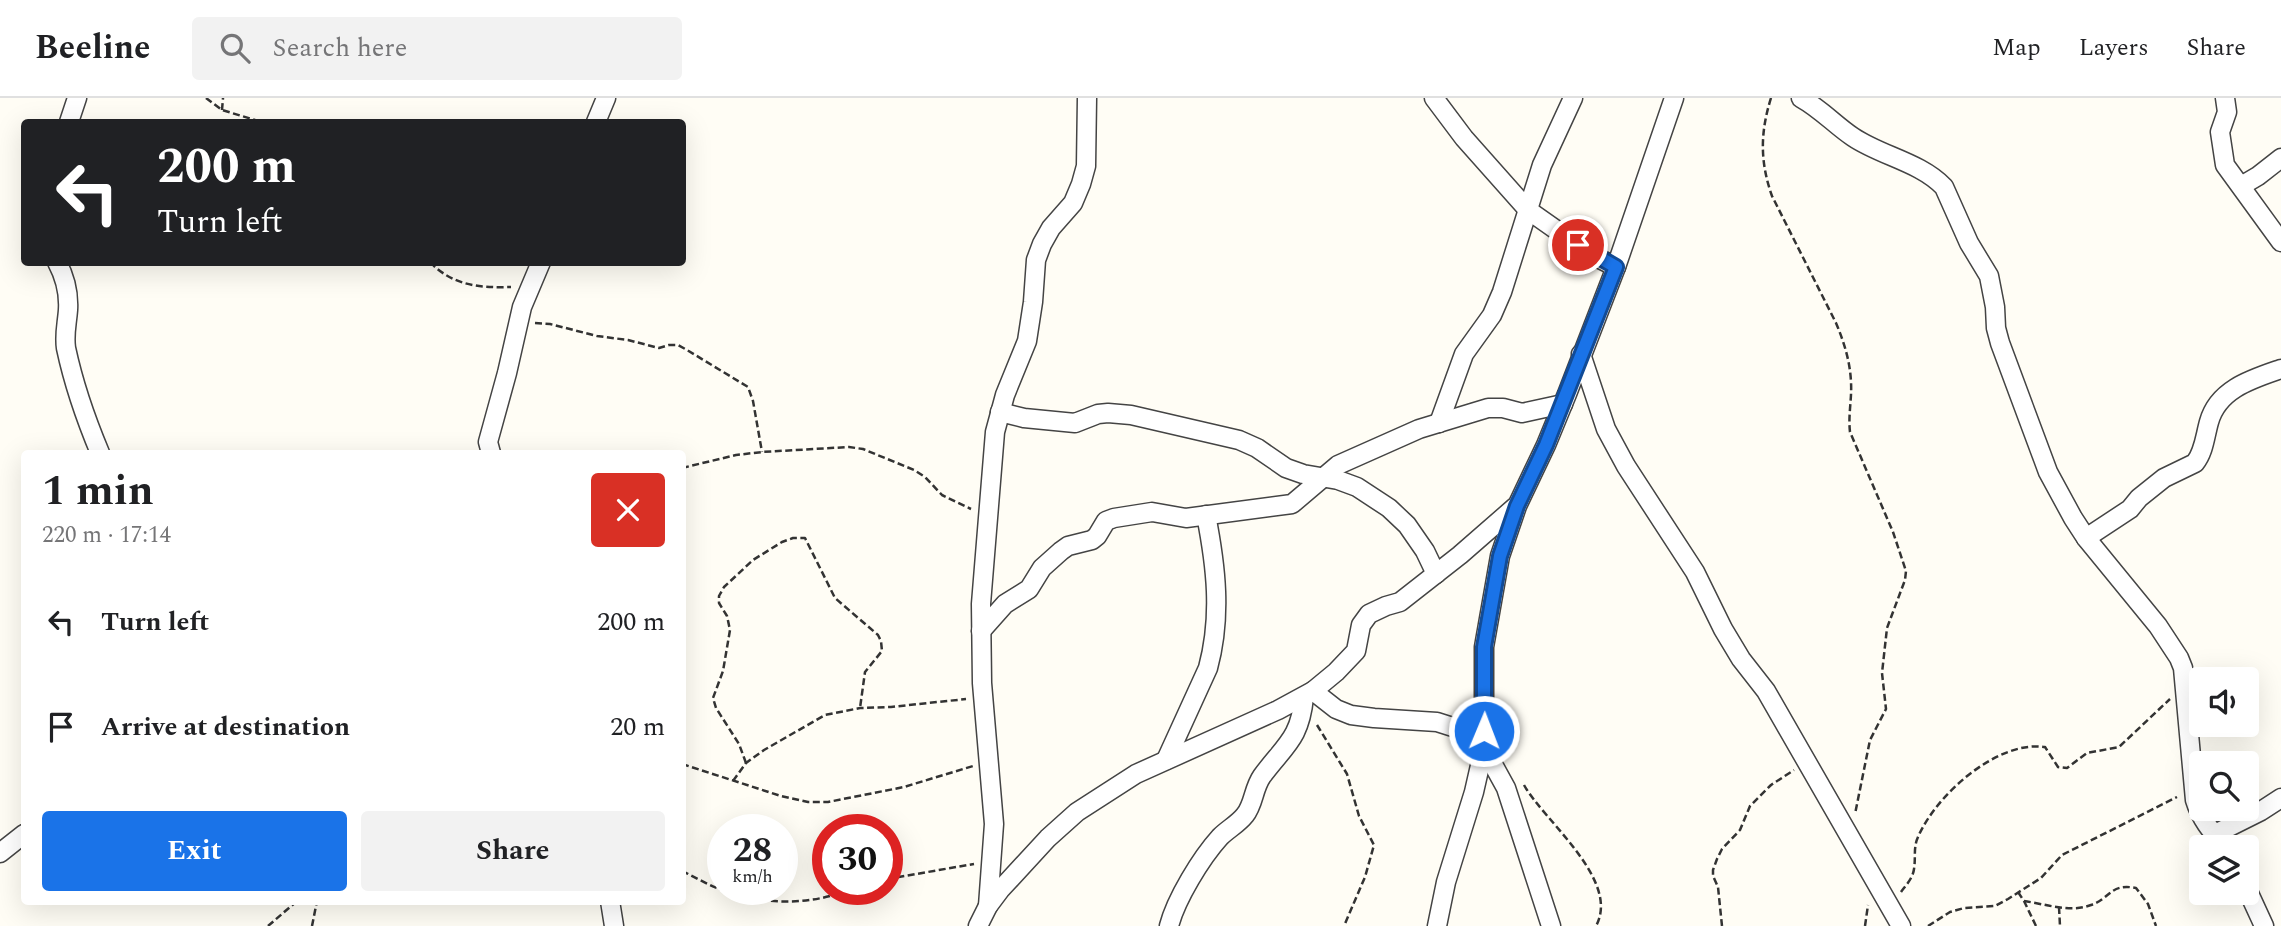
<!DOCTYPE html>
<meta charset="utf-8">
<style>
:root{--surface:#fff;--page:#f2f2f2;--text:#202124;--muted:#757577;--line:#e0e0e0;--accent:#1a73e8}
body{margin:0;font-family:Spectral,serif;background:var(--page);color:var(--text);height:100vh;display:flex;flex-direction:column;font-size:26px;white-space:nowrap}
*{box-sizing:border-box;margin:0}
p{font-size:23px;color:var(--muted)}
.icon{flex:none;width:38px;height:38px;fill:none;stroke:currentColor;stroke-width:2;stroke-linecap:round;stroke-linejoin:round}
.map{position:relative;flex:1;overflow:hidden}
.drawer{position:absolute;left:21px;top:352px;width:665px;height:455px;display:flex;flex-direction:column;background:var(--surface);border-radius:7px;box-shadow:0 7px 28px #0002}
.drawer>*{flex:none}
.top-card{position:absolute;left:21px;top:21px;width:665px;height:147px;border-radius:7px;box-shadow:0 7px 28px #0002;background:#202124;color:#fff;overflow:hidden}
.buttons{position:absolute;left:2189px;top:569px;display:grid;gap:14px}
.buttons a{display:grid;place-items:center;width:70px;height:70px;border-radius:7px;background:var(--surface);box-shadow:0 7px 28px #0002;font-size:35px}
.speed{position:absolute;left:707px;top:716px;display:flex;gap:14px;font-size:35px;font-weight:700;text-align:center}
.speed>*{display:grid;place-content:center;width:91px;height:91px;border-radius:50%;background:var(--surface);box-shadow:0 7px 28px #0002;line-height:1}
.speed small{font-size:18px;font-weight:400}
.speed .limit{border:10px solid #d22;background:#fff;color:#111}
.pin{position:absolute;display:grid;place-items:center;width:60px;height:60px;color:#fff;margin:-30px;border:4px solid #fff;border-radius:50%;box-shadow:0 2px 7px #0007}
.me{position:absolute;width:77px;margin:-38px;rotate:1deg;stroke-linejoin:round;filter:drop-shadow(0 0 5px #0008)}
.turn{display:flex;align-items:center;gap:24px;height:147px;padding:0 21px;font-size:32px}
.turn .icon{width:91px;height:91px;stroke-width:2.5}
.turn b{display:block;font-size:49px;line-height:60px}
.round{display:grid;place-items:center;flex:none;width:74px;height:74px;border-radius:7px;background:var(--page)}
.headline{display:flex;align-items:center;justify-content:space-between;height:119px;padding:0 21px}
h1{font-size:42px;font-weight:700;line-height:52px}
.primary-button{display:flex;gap:14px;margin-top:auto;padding:14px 21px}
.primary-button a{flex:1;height:80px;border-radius:7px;background:var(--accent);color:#fff;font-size:28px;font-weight:700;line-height:80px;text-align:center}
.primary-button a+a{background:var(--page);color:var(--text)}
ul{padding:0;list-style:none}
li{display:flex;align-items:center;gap:21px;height:105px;padding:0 21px}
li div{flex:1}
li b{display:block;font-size:26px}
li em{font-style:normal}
header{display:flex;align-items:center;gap:42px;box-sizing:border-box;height:98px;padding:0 35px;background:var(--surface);border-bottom:2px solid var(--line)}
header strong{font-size:33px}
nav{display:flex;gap:38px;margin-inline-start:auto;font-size:24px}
.search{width:490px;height:63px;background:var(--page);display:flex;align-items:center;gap:18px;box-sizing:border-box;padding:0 24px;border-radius:7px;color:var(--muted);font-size:26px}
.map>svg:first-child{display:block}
</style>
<header>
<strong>Beeline</strong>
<div class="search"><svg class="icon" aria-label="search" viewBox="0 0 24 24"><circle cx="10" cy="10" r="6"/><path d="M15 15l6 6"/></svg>Search here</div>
<nav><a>Map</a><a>Layers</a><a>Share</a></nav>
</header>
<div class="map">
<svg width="2281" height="828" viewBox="0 0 2281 828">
<rect width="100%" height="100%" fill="#fffdf5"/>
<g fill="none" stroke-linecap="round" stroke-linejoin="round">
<defs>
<g id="street">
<polyline points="1434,0 1464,40 1528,112 1592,157 1616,169"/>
<path d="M 1801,0 C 1821,11 1835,27 1853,39 C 1881,58 1920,64 1944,89 L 1969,145 L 1989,178 L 1995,209 L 1996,230 L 2000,245 L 2048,374 L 2073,420 L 2086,440 L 2158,528 L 2179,560 L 2183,570 L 2195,702 C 2201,722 2212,734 2225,749"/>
<polyline points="2225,0 2227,14 2220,34 2225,67 2281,144"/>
<polyline points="69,24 77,0"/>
<polyline points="596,24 606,0"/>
<polyline points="2241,88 2258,78 2281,60"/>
<path d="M 57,164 C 65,179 69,196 68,212 C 67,226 64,236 66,250 C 73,283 87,324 100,355"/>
<polyline points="1581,256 1606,331 1626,368 1695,474 1723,531 1741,561 1766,593 1901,828"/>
<polyline points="1000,314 1024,320 1075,325 1098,316 1108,315 1131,317 1239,342 1257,350 1286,370 1303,376 1338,382 1357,389 1389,410 1407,427 1425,453 1436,476"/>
<polyline points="1439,325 1464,256 1492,217 1502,194 1542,67 1573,0"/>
<polyline points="491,355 488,344 507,275 522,209 541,164"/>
<path d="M 2086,440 L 2130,411 L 2139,400 L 2164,380 L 2195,365 C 2204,354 2205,338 2209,324 C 2218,291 2252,281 2281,271"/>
<polyline points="981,533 1005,506 1029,491 1042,470 1061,453 1068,448 1092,442 1097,438 1106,423 1114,420 1152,414 1186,420 1292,406 1338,367 1419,331 1488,310 1503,310 1522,315 1563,306"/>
<polyline points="1313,593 1336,611 1351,617 1374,620 1437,624 1459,631 1484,650 1506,690 1551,828"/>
<path d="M 1166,662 L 1208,570 C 1222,518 1216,468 1206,417"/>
<polyline points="2215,736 2261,713 2281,700"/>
<polyline points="0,755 24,736"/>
<polyline points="2247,791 2264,828"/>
<polyline points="610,803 614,828"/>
<polyline points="988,808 994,726 982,585 981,506 995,334 1005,297 1027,243 1033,204 1036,162 1042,146 1051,130 1073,105 1081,86 1086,68 1087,0"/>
<polyline points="978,828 988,808 1000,792 1048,740 1077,714 1136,676 1278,612 1313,593 1336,574 1356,553 1361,527 1369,516 1386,508 1400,504 1460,457 1515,409"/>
<path d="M 1169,828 C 1176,801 1201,760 1220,739 C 1228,731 1238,726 1245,717 C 1254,706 1253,691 1262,678 C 1285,647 1300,641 1304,599"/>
<polyline points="1437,828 1446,784 1474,694 1484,650 1484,549 1500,458 1517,408 1546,347 1567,296 1616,169 1674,0"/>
</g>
</defs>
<use href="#street" stroke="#444" stroke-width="21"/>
<g stroke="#333" stroke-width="2.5" stroke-dasharray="7 3.5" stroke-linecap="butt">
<polyline points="206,0 222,12 255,22 258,24"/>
<path d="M 1771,0 C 1760,35 1760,64 1772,98 L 1836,225 C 1844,244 1850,263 1851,284 C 1852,301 1848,317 1850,334 L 1893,434 L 1906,473 L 1905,482 L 1887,530 L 1882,575 L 1886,611 L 1870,642 L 1855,716"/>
<polyline points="222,12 223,0"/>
<path d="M 430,164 C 453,188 480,190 511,189"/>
<polyline points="535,225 550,226 597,238 628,242 659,250 669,247 678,247 687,252 748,289 753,303 762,354"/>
<polyline points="682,370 736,357 762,354 849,349 863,351 914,372 925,379 942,397 971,411"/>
<polyline points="1317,627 1347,676 1359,718 1374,747 1365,779 1344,828"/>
<polyline points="746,665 739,646 716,610 713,600 723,573 730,532 727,518 719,505 719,498 724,489 753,462 782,444 793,440 805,440 835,500 878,537 881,543 882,553 865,574 860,610"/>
<polyline points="682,666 781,698 808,704 828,704 904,689 973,668"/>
<polyline points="733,683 746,665 764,652 825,617 860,610 891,609 966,601"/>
<path d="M 1524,687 C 1544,723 1621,782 1596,828"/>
<path d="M 682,773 C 695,779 708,787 722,792 C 764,807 810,808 851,791"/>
<polyline points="887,781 974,766"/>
<path d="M 1901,794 C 1906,787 1913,780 1914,771 C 1916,759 1913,750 1918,739 C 1936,697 1997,642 2045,649 L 2058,669 L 2067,670 L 2087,655 L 2119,649 L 2170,601"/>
<polyline points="2018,794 2024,803 2036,828"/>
<path d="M 2024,803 C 2045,806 2071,815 2091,807 C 2111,800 2110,785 2136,790 L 2148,806 L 2156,828"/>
<polyline points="2059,809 2060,828"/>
<polyline points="268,828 297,803"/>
<polyline points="312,828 317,803"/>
<polyline points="1722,828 1718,789 1713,778 1713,772 1717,761 1722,751 1740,732 1750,708 1771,687 1794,672"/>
<polyline points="1865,828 1868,807"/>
<polyline points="1928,828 1950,814 1964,810 1995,808 2008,801 2041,780 2062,757 2177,699"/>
</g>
<use href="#street" stroke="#fff" stroke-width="18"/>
</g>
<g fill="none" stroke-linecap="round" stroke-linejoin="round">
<defs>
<polyline id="route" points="1484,633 1484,549 1500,458 1517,408 1546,347 1616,169 1578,147"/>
</defs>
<use href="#route" stroke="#114b97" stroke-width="18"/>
<use href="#route" stroke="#1a73e8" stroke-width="12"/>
</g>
</svg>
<div class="buttons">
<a><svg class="icon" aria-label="sound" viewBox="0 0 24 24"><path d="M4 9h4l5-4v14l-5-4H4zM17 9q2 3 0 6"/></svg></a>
<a><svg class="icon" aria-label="search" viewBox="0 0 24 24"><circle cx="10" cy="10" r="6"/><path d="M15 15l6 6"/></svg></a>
<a><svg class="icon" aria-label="layers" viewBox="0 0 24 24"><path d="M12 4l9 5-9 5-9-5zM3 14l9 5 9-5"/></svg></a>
</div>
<div class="speed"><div>28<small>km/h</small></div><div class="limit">30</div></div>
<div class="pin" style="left:1578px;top:147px;background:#d93025"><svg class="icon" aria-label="arrive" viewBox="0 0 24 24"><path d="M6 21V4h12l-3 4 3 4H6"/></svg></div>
<svg class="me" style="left:1484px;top:633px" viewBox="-20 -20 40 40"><circle r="17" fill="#1a73e8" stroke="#fff" stroke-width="3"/><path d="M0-11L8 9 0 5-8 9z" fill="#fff"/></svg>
<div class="top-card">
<div class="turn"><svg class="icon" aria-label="left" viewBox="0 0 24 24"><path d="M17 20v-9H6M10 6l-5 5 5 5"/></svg><div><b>200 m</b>Turn left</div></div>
</div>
<section class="drawer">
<div class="headline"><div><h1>1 min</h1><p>220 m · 17:14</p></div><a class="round" style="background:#d93025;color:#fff"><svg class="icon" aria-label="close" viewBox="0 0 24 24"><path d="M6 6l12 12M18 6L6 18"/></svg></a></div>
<ul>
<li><svg class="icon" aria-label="left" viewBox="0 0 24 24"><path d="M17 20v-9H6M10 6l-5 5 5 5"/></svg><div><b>Turn left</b></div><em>200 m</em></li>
<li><svg class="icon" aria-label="arrive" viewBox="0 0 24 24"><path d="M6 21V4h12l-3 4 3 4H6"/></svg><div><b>Arrive at destination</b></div><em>20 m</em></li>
</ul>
<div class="primary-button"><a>Exit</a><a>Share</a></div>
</section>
</div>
